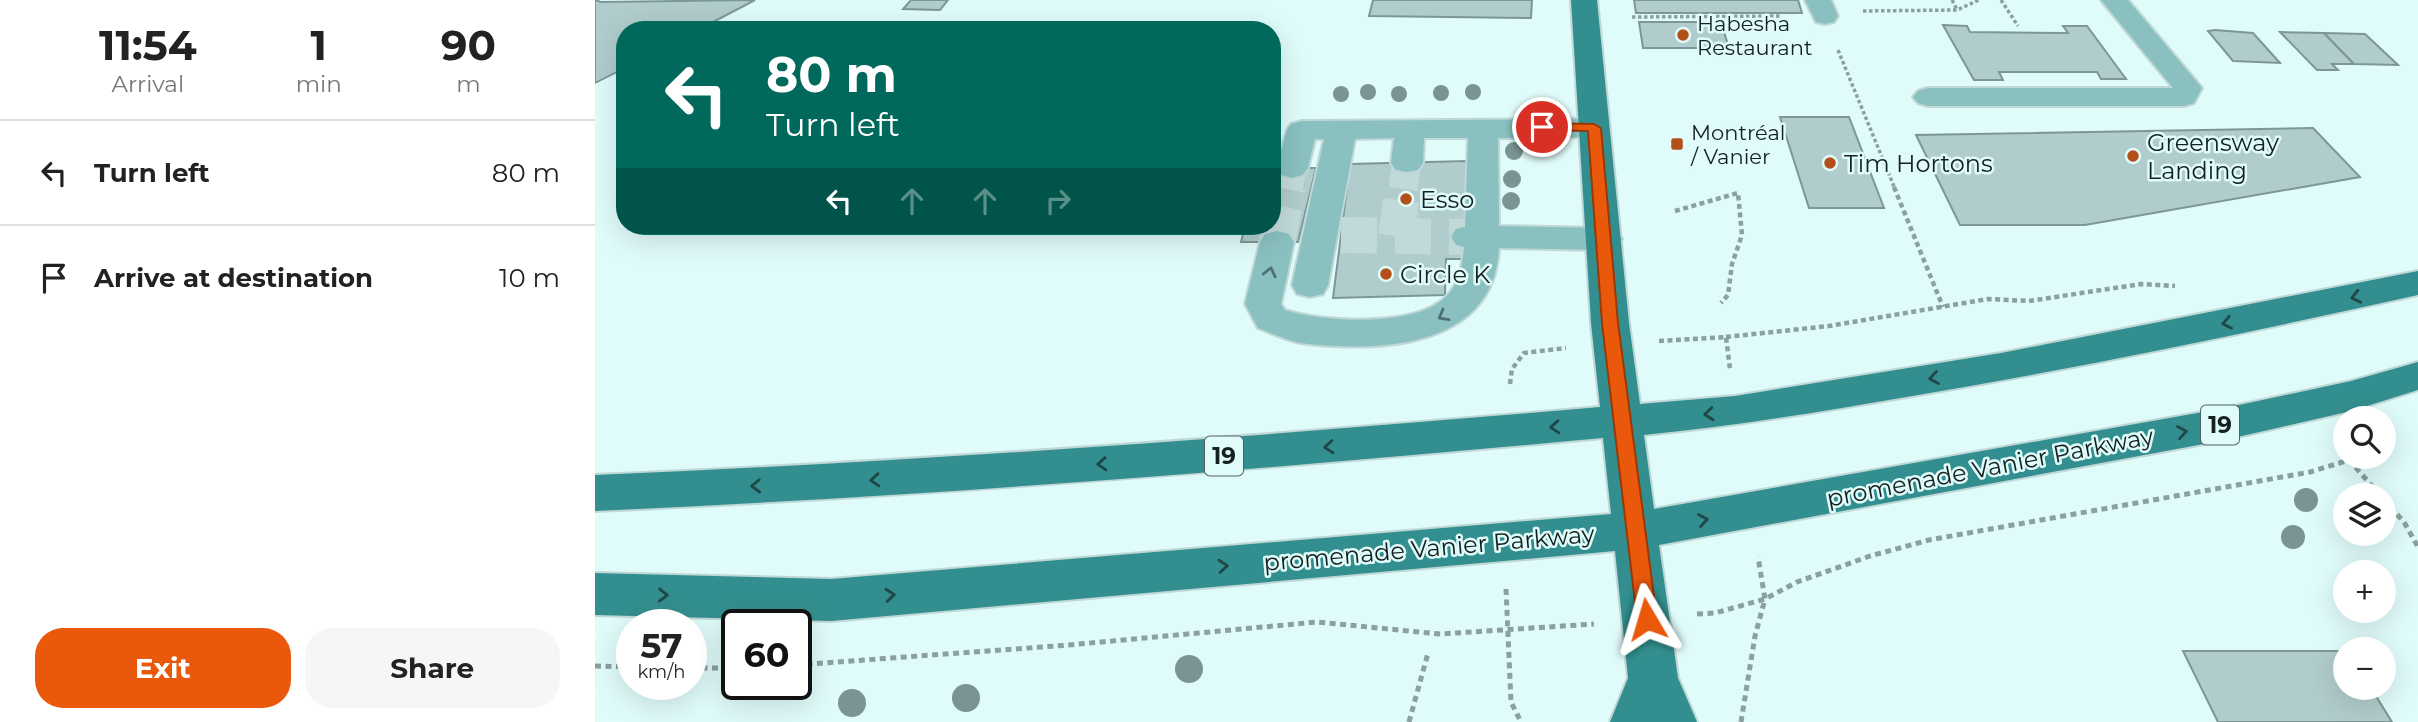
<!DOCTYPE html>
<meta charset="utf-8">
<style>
:root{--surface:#fff;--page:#f6f6f6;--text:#222;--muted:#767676;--line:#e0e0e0;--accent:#ea580c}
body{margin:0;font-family:Montserrat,sans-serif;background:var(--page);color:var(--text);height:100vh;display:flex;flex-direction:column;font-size:26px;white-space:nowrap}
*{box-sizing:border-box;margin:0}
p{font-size:23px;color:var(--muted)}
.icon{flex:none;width:38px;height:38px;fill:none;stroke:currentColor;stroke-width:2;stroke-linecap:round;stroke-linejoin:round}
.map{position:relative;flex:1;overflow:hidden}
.drawer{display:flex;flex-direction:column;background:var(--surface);width:595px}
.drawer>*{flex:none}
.top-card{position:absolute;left:21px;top:21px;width:665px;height:214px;border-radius:28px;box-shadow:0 7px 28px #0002;background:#00695c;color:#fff;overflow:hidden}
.fabs{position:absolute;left:1738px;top:406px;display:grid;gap:14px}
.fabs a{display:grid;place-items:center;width:63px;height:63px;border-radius:50%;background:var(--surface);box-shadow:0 7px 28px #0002;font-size:35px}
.speed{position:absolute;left:21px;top:609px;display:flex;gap:14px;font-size:35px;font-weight:700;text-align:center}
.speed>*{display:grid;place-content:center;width:91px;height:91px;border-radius:50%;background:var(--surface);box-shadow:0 7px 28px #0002;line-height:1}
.speed small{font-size:18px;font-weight:400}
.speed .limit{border:4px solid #111;border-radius:10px;background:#fff;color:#111}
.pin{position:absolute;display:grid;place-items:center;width:60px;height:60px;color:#fff;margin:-30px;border:4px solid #fff;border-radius:50%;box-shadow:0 2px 7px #0007}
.me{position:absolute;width:77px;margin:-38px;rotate:353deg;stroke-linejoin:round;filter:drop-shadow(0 0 5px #0008)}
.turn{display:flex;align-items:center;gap:24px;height:147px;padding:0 35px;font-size:32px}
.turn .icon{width:91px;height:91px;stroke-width:2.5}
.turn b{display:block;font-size:49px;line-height:60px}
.lanes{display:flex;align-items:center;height:66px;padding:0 35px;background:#0003;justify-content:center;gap:35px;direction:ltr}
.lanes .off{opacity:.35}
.eta{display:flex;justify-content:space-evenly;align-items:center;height:119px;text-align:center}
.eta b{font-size:42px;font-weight:700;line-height:49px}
.button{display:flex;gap:14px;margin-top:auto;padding:14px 35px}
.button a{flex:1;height:80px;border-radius:28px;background:var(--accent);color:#fff;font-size:28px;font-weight:700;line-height:80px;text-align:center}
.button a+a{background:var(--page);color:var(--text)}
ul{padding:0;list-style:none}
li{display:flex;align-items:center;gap:21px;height:105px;padding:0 35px;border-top:2px solid var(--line)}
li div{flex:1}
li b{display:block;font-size:26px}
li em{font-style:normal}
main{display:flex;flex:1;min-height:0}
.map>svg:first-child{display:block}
</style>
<main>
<section class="drawer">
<div class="eta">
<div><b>11:54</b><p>Arrival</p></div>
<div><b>1</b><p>min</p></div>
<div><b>90</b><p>m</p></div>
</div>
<ul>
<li><svg class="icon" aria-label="left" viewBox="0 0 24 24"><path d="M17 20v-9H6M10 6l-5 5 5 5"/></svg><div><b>Turn left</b></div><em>80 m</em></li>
<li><svg class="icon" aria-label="arrive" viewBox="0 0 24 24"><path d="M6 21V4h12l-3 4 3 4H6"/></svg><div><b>Arrive at destination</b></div><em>10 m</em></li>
</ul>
<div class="button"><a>Exit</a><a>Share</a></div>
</section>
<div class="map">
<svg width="1823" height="722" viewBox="0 0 1823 722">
<rect width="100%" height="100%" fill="#dffbfa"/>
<g fill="#b1cccc" stroke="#7d9797" stroke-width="2">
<polygon points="0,0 6,2 160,0 103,30 30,30 30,68 0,83"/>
<polygon points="316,0 353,0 345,10 308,9"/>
<polygon points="778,0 937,0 936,18 774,16"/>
<polygon points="1039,0 1203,0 1207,13 1041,13"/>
<polygon points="1044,22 1126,22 1134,48 1048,48"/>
<polygon points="1348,25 1372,26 1375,32 1473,33 1468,26 1492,26 1531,79 1506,79 1502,72 1404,72 1408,80 1379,80"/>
<polygon points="1620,30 1658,33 1685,63 1638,61 1613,31"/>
<polygon points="1685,32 1729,33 1759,64 1737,64 1743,70 1722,70"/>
<polygon points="1729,33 1770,34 1803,65 1759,64"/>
<polygon points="1185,117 1254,117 1289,208 1214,208"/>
<polygon points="1718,128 1765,177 1490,225 1365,225 1321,135"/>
<polygon points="871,161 872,259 851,259 850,295 738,298 755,164"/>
<polygon points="677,168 721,168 703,242 646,242 650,226 677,226"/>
<polygon points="1588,651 1750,651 1750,688 1776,688 1797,722 1623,722"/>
</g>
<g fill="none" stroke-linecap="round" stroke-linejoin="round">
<g stroke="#c1dad9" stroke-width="29" stroke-dasharray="29 14" stroke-linecap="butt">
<polyline points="693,189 697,168"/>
<polyline points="808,189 812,163"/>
</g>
<g stroke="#c1dad9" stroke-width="36" stroke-dasharray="36 18" stroke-linecap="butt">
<polyline points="746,235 873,237"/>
<polyline points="801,236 808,187"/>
<polyline points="682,242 693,187"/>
</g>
<defs>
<g id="minor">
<polygon points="1210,0 1236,0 1243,16 1239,22 1230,24 1221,22"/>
<polygon points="1506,0 1533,0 1607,88 1599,103 1589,106 1333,106 1323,103 1318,97 1323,91 1333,88 1578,88"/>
<path d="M 999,119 L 1010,122 L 1014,128 L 1010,134 L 999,137 L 903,138 L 904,226 L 1010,228 L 1022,231 L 1027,239 L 1022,247 L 1010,250 L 904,248 C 899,346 790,352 714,344 C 697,343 679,334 663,328 L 650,304 L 665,242 L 670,234 L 682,231 L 694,234 L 699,242 L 686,304 L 690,310 C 726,322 810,326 843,303 C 863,290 867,269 869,247 L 861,245 L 856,237 L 861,229 L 870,227 L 873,138 L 829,138 L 828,163 L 823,170 L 812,172 L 801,170 L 796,163 L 799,138 L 760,139 L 733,285 L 728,294 L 715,297 L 702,294 L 697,285 L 729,139 L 720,139 L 713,168 L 708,175 L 697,178 L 686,175 L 681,168 L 692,130 L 696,124 L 707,121 Z"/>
</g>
<path id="major" d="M 976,0 L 1002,0 L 1034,323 L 1045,404 L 1140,396 L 1406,353 L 1823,271 L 1823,295 C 1657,332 1490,367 1323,395 C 1231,411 1141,426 1049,435 L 1059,509 L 1625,409 L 1756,381 L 1823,362 L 1823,390 L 1756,411 L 1625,441 L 1064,545 L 1083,678 L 1102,722 L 1015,722 L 1033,678 L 1020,551 L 236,621 L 0,615 L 0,573 L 236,579 L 1016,514 L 1008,438 C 672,469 337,496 0,511 L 0,475 C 336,461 670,436 1005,407 L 996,323 Z"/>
</defs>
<use href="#minor" stroke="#bfd8d7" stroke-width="4"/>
<use href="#major" stroke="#bfd8d7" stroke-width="4"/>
<g stroke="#8ba09f" stroke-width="3.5" stroke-dasharray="3.5 2.5" stroke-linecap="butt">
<polyline points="1357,0 1362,10"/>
<polyline points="1406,0 1423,26"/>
<polyline points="1268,11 1362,10 1384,0"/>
<polyline points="1037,17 1187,16"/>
<polyline points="1243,50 1300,189"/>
</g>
<g stroke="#8ba09f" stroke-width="4.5" stroke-dasharray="5 3.5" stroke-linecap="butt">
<polyline points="1299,187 1348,307"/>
<polyline points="1080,211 1143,193 1147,235 1137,264 1133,295 1126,303"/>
<polyline points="1131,337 1234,326 1393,299 1434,301 1546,284 1580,286"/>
<polyline points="1064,341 1131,337 1135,369"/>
<polyline points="915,384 917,369 929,353 971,348"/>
</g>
<g stroke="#8ba09f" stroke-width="5" stroke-dasharray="6 4.5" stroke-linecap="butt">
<polyline points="1788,499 1809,522 1823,547"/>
<polyline points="911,589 916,702 926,722"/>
<polyline points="1102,614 1120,613 1170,599 1202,582 1275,556 1334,540 1715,472 1754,460 1785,495"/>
<polyline points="201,665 474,645 722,622 845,634 999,624"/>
<polyline points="0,666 37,667"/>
<polyline points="96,668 142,668"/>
<polyline points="814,722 833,653"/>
<polyline points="1146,722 1160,636 1170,599 1163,557"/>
</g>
<use href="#minor" fill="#8ac0c0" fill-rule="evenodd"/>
<use href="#major" fill="#338f8f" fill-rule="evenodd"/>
</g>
<g fill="#799493">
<circle cx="773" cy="92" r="8"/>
<circle cx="878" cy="92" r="8"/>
<circle cx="846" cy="93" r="8"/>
<circle cx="746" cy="94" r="8"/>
<circle cx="804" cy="94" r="8"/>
<circle cx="919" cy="151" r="9"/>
<circle cx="917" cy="179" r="9"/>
<circle cx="916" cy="201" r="9"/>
<circle cx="1711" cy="500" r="12"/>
<circle cx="1698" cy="537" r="12"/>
<circle cx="594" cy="669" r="14"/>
<circle cx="371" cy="698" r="14"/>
<circle cx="257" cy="703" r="14"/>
</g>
<defs><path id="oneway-chevron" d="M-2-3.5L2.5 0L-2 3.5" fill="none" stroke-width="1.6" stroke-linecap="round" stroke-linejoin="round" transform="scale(1.75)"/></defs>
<g stroke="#507070">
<use href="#oneway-chevron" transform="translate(675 272) rotate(-77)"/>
<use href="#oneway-chevron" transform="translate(848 316) rotate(150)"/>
</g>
<g stroke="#204747">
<use href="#oneway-chevron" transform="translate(1761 297) rotate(167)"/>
<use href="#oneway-chevron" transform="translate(1632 323) rotate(169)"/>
<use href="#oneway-chevron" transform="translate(1339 378) rotate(171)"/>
<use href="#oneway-chevron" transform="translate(1114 414) rotate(174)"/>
<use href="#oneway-chevron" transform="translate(960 427) rotate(176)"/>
<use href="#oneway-chevron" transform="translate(1587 432) rotate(-10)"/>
<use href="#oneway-chevron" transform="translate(734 447) rotate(175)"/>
<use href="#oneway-chevron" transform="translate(507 464) rotate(176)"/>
<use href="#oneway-chevron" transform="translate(280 480) rotate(176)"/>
<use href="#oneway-chevron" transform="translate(161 486) rotate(178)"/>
<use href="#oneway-chevron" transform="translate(1108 520) rotate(-10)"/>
<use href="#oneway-chevron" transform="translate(628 566) rotate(-5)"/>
<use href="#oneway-chevron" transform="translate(68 595) rotate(1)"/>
<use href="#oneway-chevron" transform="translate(295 595) rotate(-5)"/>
</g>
<polygon fill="#ea580c" stroke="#983908" stroke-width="2" points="947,123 999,124 1006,128 1023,323 1062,619 1059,625 1052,628 1045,625 1042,619 1007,323 993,131 943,130 941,127"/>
<g fill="#b3501a" stroke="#dffbfa" stroke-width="2.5">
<circle cx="1088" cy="35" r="7"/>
<rect x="1075" y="137" width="14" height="14" rx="3.5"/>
<circle cx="1538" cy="156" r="7"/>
<circle cx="1235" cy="163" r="7"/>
<circle cx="811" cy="199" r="7"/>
<circle cx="791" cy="274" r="7"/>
</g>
<g text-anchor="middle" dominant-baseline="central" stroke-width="5" stroke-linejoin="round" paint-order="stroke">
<g font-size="21" fill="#162020" stroke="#dffbfa" text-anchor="start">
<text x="1102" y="23">Habesha<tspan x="1102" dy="24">Restaurant</tspan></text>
<text x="1096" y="132">Montréal<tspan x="1096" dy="24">/ Vanier</tspan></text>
</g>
<g fill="#dffbfa" stroke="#526261" stroke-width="2">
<rect x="1606" y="405.5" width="38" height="39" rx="5"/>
<rect x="610" y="436.5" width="38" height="39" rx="5"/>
</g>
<g font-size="23" font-weight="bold" fill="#162020">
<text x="1625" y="425">19</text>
<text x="629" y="456">19</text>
</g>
<g font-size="24" fill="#162020" stroke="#dffbfa" text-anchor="start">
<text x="1552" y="142">Greensway<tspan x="1552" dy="28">Landing</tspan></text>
<text x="1249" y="163">Tim Hortons</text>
<text x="825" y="199">Esso</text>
<text x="805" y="274">Circle K</text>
</g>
<g font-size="24" fill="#162020" stroke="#dffbfa">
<text transform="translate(1395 467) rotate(-11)">promenade Vanier Parkway</text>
<text transform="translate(834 548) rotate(-5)">promenade Vanier Parkway</text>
</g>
</g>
</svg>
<div class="fabs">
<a><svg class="icon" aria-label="search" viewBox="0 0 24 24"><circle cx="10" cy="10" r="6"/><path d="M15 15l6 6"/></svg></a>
<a><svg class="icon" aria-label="layers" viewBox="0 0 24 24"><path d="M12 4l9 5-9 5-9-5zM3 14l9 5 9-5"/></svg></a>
<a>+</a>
<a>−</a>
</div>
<div class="speed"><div>57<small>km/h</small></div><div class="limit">60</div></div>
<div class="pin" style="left:947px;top:127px;background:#d93025"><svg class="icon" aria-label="arrive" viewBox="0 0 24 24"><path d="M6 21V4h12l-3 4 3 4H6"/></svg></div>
<svg class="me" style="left:1052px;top:619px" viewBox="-20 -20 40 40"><path d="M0-17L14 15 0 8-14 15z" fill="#ea580c" stroke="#fff" stroke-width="4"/></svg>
<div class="top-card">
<div class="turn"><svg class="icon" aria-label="left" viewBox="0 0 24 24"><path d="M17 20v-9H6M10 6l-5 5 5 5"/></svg><div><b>80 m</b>Turn left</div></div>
<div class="lanes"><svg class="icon" aria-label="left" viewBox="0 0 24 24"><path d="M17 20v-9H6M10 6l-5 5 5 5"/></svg><svg class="icon off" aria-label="ahead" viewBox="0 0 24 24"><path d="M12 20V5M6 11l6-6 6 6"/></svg><svg class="icon off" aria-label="ahead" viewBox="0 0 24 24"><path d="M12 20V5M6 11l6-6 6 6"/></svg><svg class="icon off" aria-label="right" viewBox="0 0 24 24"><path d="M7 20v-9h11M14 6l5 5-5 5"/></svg></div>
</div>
</div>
</main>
